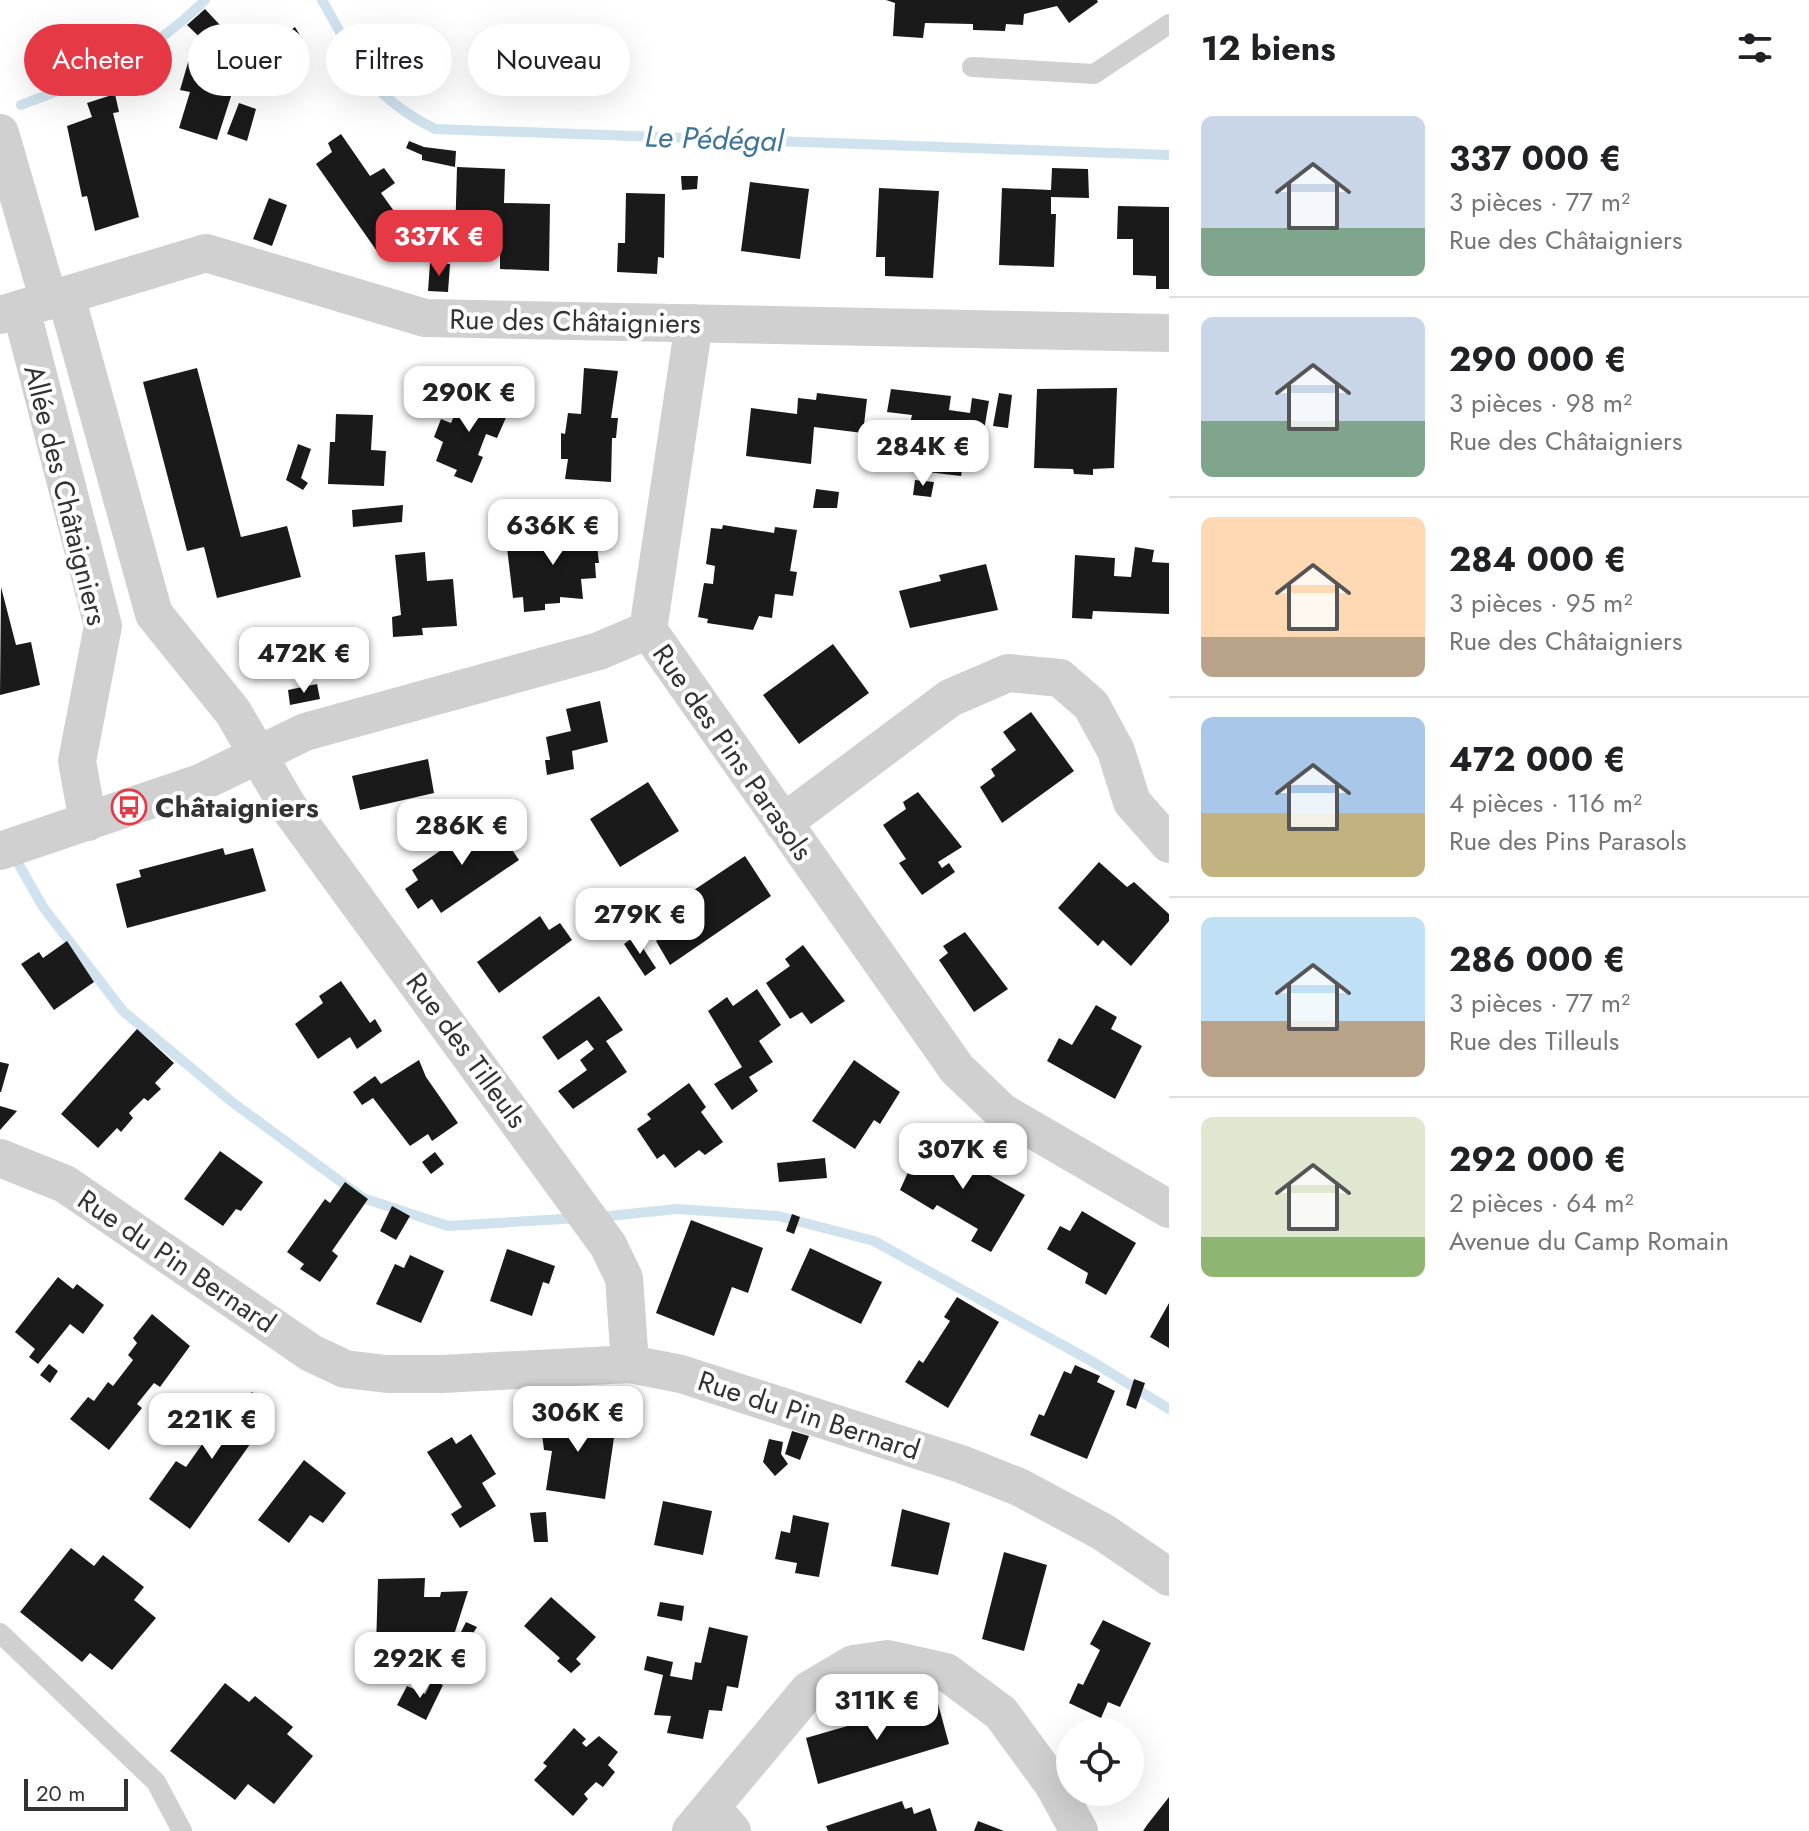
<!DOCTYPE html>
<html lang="fr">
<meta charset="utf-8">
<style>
body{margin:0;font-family:Jost,sans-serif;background:#f6f6f6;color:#202124;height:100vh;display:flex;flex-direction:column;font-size:30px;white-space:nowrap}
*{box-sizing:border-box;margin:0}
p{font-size:26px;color:#757577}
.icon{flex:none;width:44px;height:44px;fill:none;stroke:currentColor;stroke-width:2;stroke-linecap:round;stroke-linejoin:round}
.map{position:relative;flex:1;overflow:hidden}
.side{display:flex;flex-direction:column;background:#fff;width:640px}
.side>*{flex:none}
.guide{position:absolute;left:24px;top:24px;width:760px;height:72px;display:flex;gap:16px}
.buttons{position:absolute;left:1056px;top:1718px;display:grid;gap:16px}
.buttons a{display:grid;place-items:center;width:88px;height:88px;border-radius:50%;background:#fff;box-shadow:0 8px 32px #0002;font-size:40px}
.scale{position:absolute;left:24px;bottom:20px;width:104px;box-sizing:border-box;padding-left:8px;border:4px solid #333;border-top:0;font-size:22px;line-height:28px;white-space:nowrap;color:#333;-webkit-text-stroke:6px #fff;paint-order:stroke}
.price{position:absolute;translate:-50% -68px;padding:0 18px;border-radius:16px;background:#fff;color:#222;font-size:26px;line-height:52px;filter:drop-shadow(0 2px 4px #0008)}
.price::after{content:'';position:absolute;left:50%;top:48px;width:24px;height:18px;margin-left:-12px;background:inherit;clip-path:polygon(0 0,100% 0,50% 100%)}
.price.selected{background:#e63946;color:#fff}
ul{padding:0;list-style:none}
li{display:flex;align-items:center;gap:24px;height:200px;padding:0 32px}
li+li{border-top:2px solid #e0e0e0}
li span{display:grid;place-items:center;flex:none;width:224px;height:160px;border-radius:12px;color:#555}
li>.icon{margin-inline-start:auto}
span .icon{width:96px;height:96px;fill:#fffc;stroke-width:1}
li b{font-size:34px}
h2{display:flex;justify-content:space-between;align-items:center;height:96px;padding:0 32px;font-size:34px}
.tag{padding:0 28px;border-radius:36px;background:#fff;box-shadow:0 8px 32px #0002;font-size:28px;line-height:72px}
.tag.selected{background:#e63946;color:#fff}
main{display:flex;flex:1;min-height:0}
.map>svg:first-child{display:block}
</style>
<main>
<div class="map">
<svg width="1169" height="1831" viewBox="0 0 1169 1831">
<rect width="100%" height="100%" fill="#fff"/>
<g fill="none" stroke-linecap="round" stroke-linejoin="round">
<path stroke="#cfe2ee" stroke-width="10" d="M322 0C358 62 367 95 435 129L1169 155
M21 105C95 77 148 57 205 0
M14 856 43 907 123 1011 232 1102 363 1198 448 1226 579 1218
M599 1217 677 1209 778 1216 874 1241 1093 1362 1169 1409"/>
</g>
<path fill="#1a1a1a" d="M886 0H1097L1098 2 1069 23 1057 6 1024 14 1023 25 1006 24 1005 31 973 30V24L925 23 923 38 893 36 895 3Z
M205 9 233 39 216 53 187 25Z
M115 25 121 34 98 50 92 39Z
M295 27 301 37 291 44 285 34Z
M189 59 215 68 209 82 233 90 217 140 179 128 190 92 180 90Z
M115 94 119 112 113 113 139 217 95 231 87 196 82 197 67 126 92 117 87 103Z
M239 103 256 109 247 141 227 134Z
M341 134 370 176 384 168 395 183 381 193 409 232 395 241 397 245 381 257 316 164 332 152 328 143Z
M409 141 424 147 456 151 455 167 422 160V155L406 148Z
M457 167 505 169 504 203 550 204 549 271 500 269V241L455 239Z
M1052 168 1088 169 1089 198 1051 197V214H1056L1054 267 999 265 1002 188 1051 190Z
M681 176H698L697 189 682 190Z
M750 182 809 189 800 259 741 251Z
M879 188 939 191 933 278 885 276V257H876Z
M626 193 665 194 664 258 658 257 657 274 617 272 618 243H625Z
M269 198 287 205 272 246 253 239Z
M1118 206 1169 207V289H1156V276L1133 275V239H1117Z
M430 263 450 264 448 292 428 291Z
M197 368 241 537 287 526 301 577 217 598 204 547 187 551 143 382Z
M584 368 618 371 611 418H618L616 438H612L611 482 565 479 568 459H561V433L565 434 568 413 581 414Z
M1117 388 1114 468 1093 469V475L1074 474 1073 469 1034 468 1037 389Z
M465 389 498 402 496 408 508 413 497 438 486 434 478 455 483 457 472 483 454 476 457 470 436 461 443 442 434 437 441 419 451 423Z
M891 389 951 396 949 410 970 413 972 398 989 401 983 436 968 434 961 476 911 470 914 443 921 444 922 430 909 428 912 415 887 412Z
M817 393 867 399 863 433 814 427 811 464 746 456 751 408 797 414 798 398 816 400Z
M999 393 1012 395 1008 428 993 426Z
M336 414 373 415 371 450 386 451 384 486 328 484 330 442H335Z
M298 444 311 449 301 478 308 483 303 490 286 480Z
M915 480 934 482 931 497 913 495Z
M816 489 839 492 837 508H813Z
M403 505 402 522 353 527 352 510Z
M594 519 599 563H595L596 578 581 579 583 599 560 597V603L545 604V610L524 612 523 597 513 598 507 548 517 547V541L575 535 573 522Z
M723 525 774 533 775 527 797 530 790 571 797 572 793 596 775 594 772 618 759 616 753 630 707 623 708 619 698 617 704 583 713 584 715 566 706 564 711 528 722 529Z
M1135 547 1154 550 1152 562 1169 563V614L1093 611 1092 619 1072 618 1075 555 1115 558 1114 576 1131 577Z
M425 552 427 581 453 579 457 626 422 628 423 635 393 637 392 617 401 615 395 555Z
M986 564 998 610 910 628 899 591 941 581 939 575Z
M1 587 16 645 31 642 40 685 0 695Z
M833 644 869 693 799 744 763 695Z
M317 684 320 699 290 705 288 690Z
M600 701 608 742 572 751 574 769 547 775 545 760H550L546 737 571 731 566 709Z
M1031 712 1074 771 1002 823 980 787 995 776 991 769 1016 750 1003 732Z
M428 759 434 793 360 810 352 776Z
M648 782 679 831 620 867 590 819Z
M918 792 962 847 938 862 942 868 949 863 955 872 922 895 899 863 906 859 883 825 906 809 903 802Z
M490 817 519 860 441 913 432 899 418 909 405 889 418 880 412 870Z
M223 848 225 855 253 848 266 891 127 928 116 884 141 877 139 870Z
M745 856 771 896 670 965 656 941 694 911 685 896Z
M1099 862 1127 887 1134 882 1169 914V921L1131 966 1103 940 1098 946 1058 908Z
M540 916 549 930 560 923 572 940 499 993 477 962Z
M965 932 1008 989 974 1012 939 960 948 953 943 946Z
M635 936 656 968 645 976 624 944Z
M67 941 94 982 54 1010 21 964 39 952 43 958Z
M803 945 845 1001 811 1024 802 1012 790 1019 766 983 790 966 785 959Z
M341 981 370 1023 375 1019 382 1031 357 1049 350 1037 318 1059 295 1024 323 1003 319 996Z
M757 989 781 1025 759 1041 773 1062 749 1077 758 1091 732 1110 714 1084 742 1067 708 1011 727 997 733 1006Z
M599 996 623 1030 606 1041 627 1072 573 1109 558 1091 587 1070 580 1060 594 1049 587 1040 558 1060 542 1037Z
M1096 1005 1117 1017 1111 1029 1142 1046 1115 1099 1047 1061 1059 1038 1072 1045Z
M137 1029 174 1063 155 1083 161 1089 148 1101 144 1098 129 1113 133 1118 121 1132 117 1128 98 1148 61 1114Z
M419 1060 426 1077 458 1123 432 1141 428 1134 410 1146 373 1098 362 1105 353 1092 375 1076 381 1084Z
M854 1060 900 1092 880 1124 874 1120 855 1149 812 1121Z
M0 1062 9 1064 1 1092H0Z
M689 1083 706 1107 701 1112 723 1142 705 1155 699 1150 675 1168 664 1154 657 1159 637 1129 651 1119 647 1114Z
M0 1106 17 1111 0 1130Z
M937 1135 968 1151 963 1160 1025 1195 991 1252 971 1241 978 1229 937 1205 933 1210 900 1190 914 1159 921 1163Z
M220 1151 263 1182 241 1211 236 1209 223 1226 184 1199Z
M435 1152 444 1164 431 1174 422 1162Z
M825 1158 827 1178 779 1182 777 1163Z
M345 1182 368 1199 332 1251 338 1256 320 1282 300 1269 304 1264 287 1252 325 1199 330 1203Z
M392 1206 410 1216 396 1240 380 1231Z
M1082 1211 1136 1243 1106 1295 1085 1283 1088 1273 1047 1249 1060 1226 1070 1231Z
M792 1214 800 1217 794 1234 786 1231Z
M691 1220 763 1248 748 1293 732 1287 714 1336 656 1313Z
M810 1248 882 1282 861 1324 791 1290Z
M507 1249 555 1266 549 1284 543 1282 532 1316 490 1301Z
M410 1255 444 1271 421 1323 376 1304 395 1264 404 1268Z
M58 1277 73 1289 77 1284 104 1305 83 1334 70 1324 38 1364 29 1357 35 1349 15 1332Z
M957 1297 999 1322 948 1408 905 1382 919 1360 923 1363 950 1321 944 1317Z
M1169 1303V1348L1150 1337Z
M152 1314 190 1346 160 1387 154 1383 137 1404 142 1408 109 1450 70 1419 88 1397 94 1401 108 1382 113 1386 133 1360 128 1355 137 1343 133 1338Z
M49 1364 58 1371 50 1383 40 1375Z
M1075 1365 1100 1376 1097 1382 1115 1391 1087 1459 1030 1435 1039 1414 1044 1416 1064 1371 1071 1374Z
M1134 1379 1145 1383 1136 1409 1126 1405Z
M252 1392 275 1409 190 1529 149 1499 176 1461 186 1467 237 1395 246 1400Z
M539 1410 616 1424 605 1499 546 1490 552 1451 544 1450Z
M792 1431 809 1436 800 1460 785 1454Z
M471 1434 496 1474 482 1483 496 1506 460 1528 451 1514 462 1507 427 1452 452 1437 456 1444Z
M769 1439 783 1442 781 1454 788 1464 775 1476 763 1462Z
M304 1460 346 1493 323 1523 310 1515 289 1543 258 1520Z
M663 1501 712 1511 703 1555 654 1545Z
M902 1509 950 1523 938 1575 891 1566Z
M546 1512 548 1542H534L530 1513Z
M793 1515 829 1523 819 1577 795 1573 797 1563 775 1559 781 1531 790 1533Z
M71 1548 94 1566 103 1555 144 1587 134 1600 156 1618 112 1670 90 1653 82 1662 20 1612Z
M1004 1552 1047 1565 1024 1651 982 1639Z
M425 1578 424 1597H440L441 1592 468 1591 453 1638H448L447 1650H431L432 1638H416V1632H400L399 1646 376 1648 378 1579Z
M551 1597 596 1637 576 1659 581 1664 571 1673 557 1661 560 1658 524 1626Z
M660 1602 684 1606 682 1621 657 1616Z
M1103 1620 1151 1643 1120 1707 1108 1702 1101 1718 1069 1703 1078 1683 1083 1685 1100 1650 1090 1644Z
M466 1622 477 1627 467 1643 458 1638Z
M709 1627 748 1636 738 1688 727 1686 722 1711 709 1710 703 1739 667 1733 671 1716 654 1715 663 1675 644 1670 647 1656 673 1662 670 1676 692 1680 695 1662 701 1663Z
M432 1680 443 1685 426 1720 397 1705 407 1686 425 1694Z
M225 1683 249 1702 255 1696 293 1727 287 1734 313 1756 274 1804 248 1784 235 1800 170 1751Z
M937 1700 949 1744 818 1784 806 1738Z
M574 1728 586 1739 582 1743 586 1747 599 1736 618 1752 608 1765 615 1772 603 1787 596 1782 584 1794 588 1799 573 1816 534 1780 547 1766 543 1763Z
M1169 1797V1831H1143L1147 1825Z
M902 1801 905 1809 912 1807 914 1814 930 1808 937 1831H828L826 1826Z
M978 1821 1004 1831H974Z"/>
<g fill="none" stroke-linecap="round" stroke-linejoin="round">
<path stroke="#d0d0d0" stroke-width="20" d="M972 67 1094 74 1169 24
M0 1633 156 1782 182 1831"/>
<path stroke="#d0d0d0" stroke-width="38" d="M0 133 49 301
M66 296 154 614 233 712 287 805 608 1245 624 1278 630 1364
M21 309 103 626 77 761 88 822
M0 315 206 253 425 318 1169 333
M648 630 694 323
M783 823 950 698 1008 673 1060 678 1091 705 1116 751 1132 802 1169 844
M0 851 200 783 305 732 599 651 648 630 957 1069 1002 1112 1169 1209
M0 1158 65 1184 311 1353 345 1369 387 1374H442L630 1364 681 1374 961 1464 1019 1487 1103 1532 1169 1577
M711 1807 809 1690 853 1664 888 1659 946 1672 1001 1713 1053 1784 1079 1831
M691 1831 711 1807 732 1831"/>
</g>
<defs>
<g id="bus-ring" transform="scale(1.8)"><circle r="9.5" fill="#fff" stroke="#e63946" stroke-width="1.5"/><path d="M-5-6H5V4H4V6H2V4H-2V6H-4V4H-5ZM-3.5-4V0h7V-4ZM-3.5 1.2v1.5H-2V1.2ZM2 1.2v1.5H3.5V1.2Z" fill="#e63946"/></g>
</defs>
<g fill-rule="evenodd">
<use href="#bus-ring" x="129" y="807"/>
</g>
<g text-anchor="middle" stroke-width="8" stroke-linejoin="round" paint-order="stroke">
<g font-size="28" fill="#333" stroke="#fff">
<text transform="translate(575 321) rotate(1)" y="10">Rue des Châtaigniers</text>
<text transform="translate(66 495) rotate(76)" y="10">Allée des Châtaigniers</text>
<text transform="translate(733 752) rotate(55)" y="10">Rue des Pins Parasols</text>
<text transform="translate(467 1050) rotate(54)" y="10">Rue des Tilleuls</text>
<text transform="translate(177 1261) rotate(34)" y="10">Rue du Pin Bernard</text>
<text transform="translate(809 1415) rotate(18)" y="10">Rue du Pin Bernard</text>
</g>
<g font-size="28" font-weight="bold" fill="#333" stroke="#fff" text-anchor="start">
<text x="155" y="817">Châtaigniers</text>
</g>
<g font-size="30" font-style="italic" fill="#3f7597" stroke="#fff">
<text transform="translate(714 139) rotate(2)" y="10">Le Pédégal</text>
</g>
</g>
</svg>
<div class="buttons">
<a><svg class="icon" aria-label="locate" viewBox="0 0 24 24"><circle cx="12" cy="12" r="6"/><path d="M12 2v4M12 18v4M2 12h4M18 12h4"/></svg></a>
</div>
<div class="scale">20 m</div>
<b class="price selected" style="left:439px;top:278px">337K €</b>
<b class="price" style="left:469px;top:434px">290K €</b>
<b class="price" style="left:923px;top:488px">284K €</b>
<b class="price" style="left:553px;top:567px">636K €</b>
<b class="price" style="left:304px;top:695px">472K €</b>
<b class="price" style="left:462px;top:867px">286K €</b>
<b class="price" style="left:640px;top:956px">279K €</b>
<b class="price" style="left:963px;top:1191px">307K €</b>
<b class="price" style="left:578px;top:1454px">306K €</b>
<b class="price" style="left:212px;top:1461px">221K €</b>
<b class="price" style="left:420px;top:1700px">292K €</b>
<b class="price" style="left:877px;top:1742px">311K €</b>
<div class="guide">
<a class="tag selected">Acheter</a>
<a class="tag">Louer</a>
<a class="tag">Filtres</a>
<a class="tag">Nouveau</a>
</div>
</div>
<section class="side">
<h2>12 biens<svg class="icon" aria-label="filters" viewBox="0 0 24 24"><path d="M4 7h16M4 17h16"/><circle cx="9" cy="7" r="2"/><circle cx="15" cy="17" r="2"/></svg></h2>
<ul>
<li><span style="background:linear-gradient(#c9d6e8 70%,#7fa58c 0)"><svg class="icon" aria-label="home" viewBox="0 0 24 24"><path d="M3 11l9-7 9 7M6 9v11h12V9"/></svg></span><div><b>337 000 €</b><p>3 pièces · 77 m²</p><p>Rue des Châtaigniers</p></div></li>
<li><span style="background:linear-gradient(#c9d6e8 65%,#7fa58c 0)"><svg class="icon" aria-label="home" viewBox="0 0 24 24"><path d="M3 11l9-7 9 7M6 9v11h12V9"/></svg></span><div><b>290 000 €</b><p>3 pièces · 98 m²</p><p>Rue des Châtaigniers</p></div></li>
<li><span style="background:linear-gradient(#ffd9b3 75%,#b9a48a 0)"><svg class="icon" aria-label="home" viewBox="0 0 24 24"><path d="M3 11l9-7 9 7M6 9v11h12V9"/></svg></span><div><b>284 000 €</b><p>3 pièces · 95 m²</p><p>Rue des Châtaigniers</p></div></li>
<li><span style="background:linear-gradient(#a9c7e8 60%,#c2b280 0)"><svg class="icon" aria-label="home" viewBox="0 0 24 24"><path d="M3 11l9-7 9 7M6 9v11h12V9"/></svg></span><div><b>472 000 €</b><p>4 pièces · 116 m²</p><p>Rue des Pins Parasols</p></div></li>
<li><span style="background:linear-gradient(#bfe0f5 65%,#b9a48a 0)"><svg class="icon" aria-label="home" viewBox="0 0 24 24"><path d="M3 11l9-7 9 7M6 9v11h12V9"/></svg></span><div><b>286 000 €</b><p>3 pièces · 77 m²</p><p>Rue des Tilleuls</p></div></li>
<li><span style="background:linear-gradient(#dfe7d0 75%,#8fb573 0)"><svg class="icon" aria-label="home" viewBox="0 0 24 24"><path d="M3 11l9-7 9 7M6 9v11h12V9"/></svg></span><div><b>292 000 €</b><p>2 pièces · 64 m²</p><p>Avenue du Camp Romain</p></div></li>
</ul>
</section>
</main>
